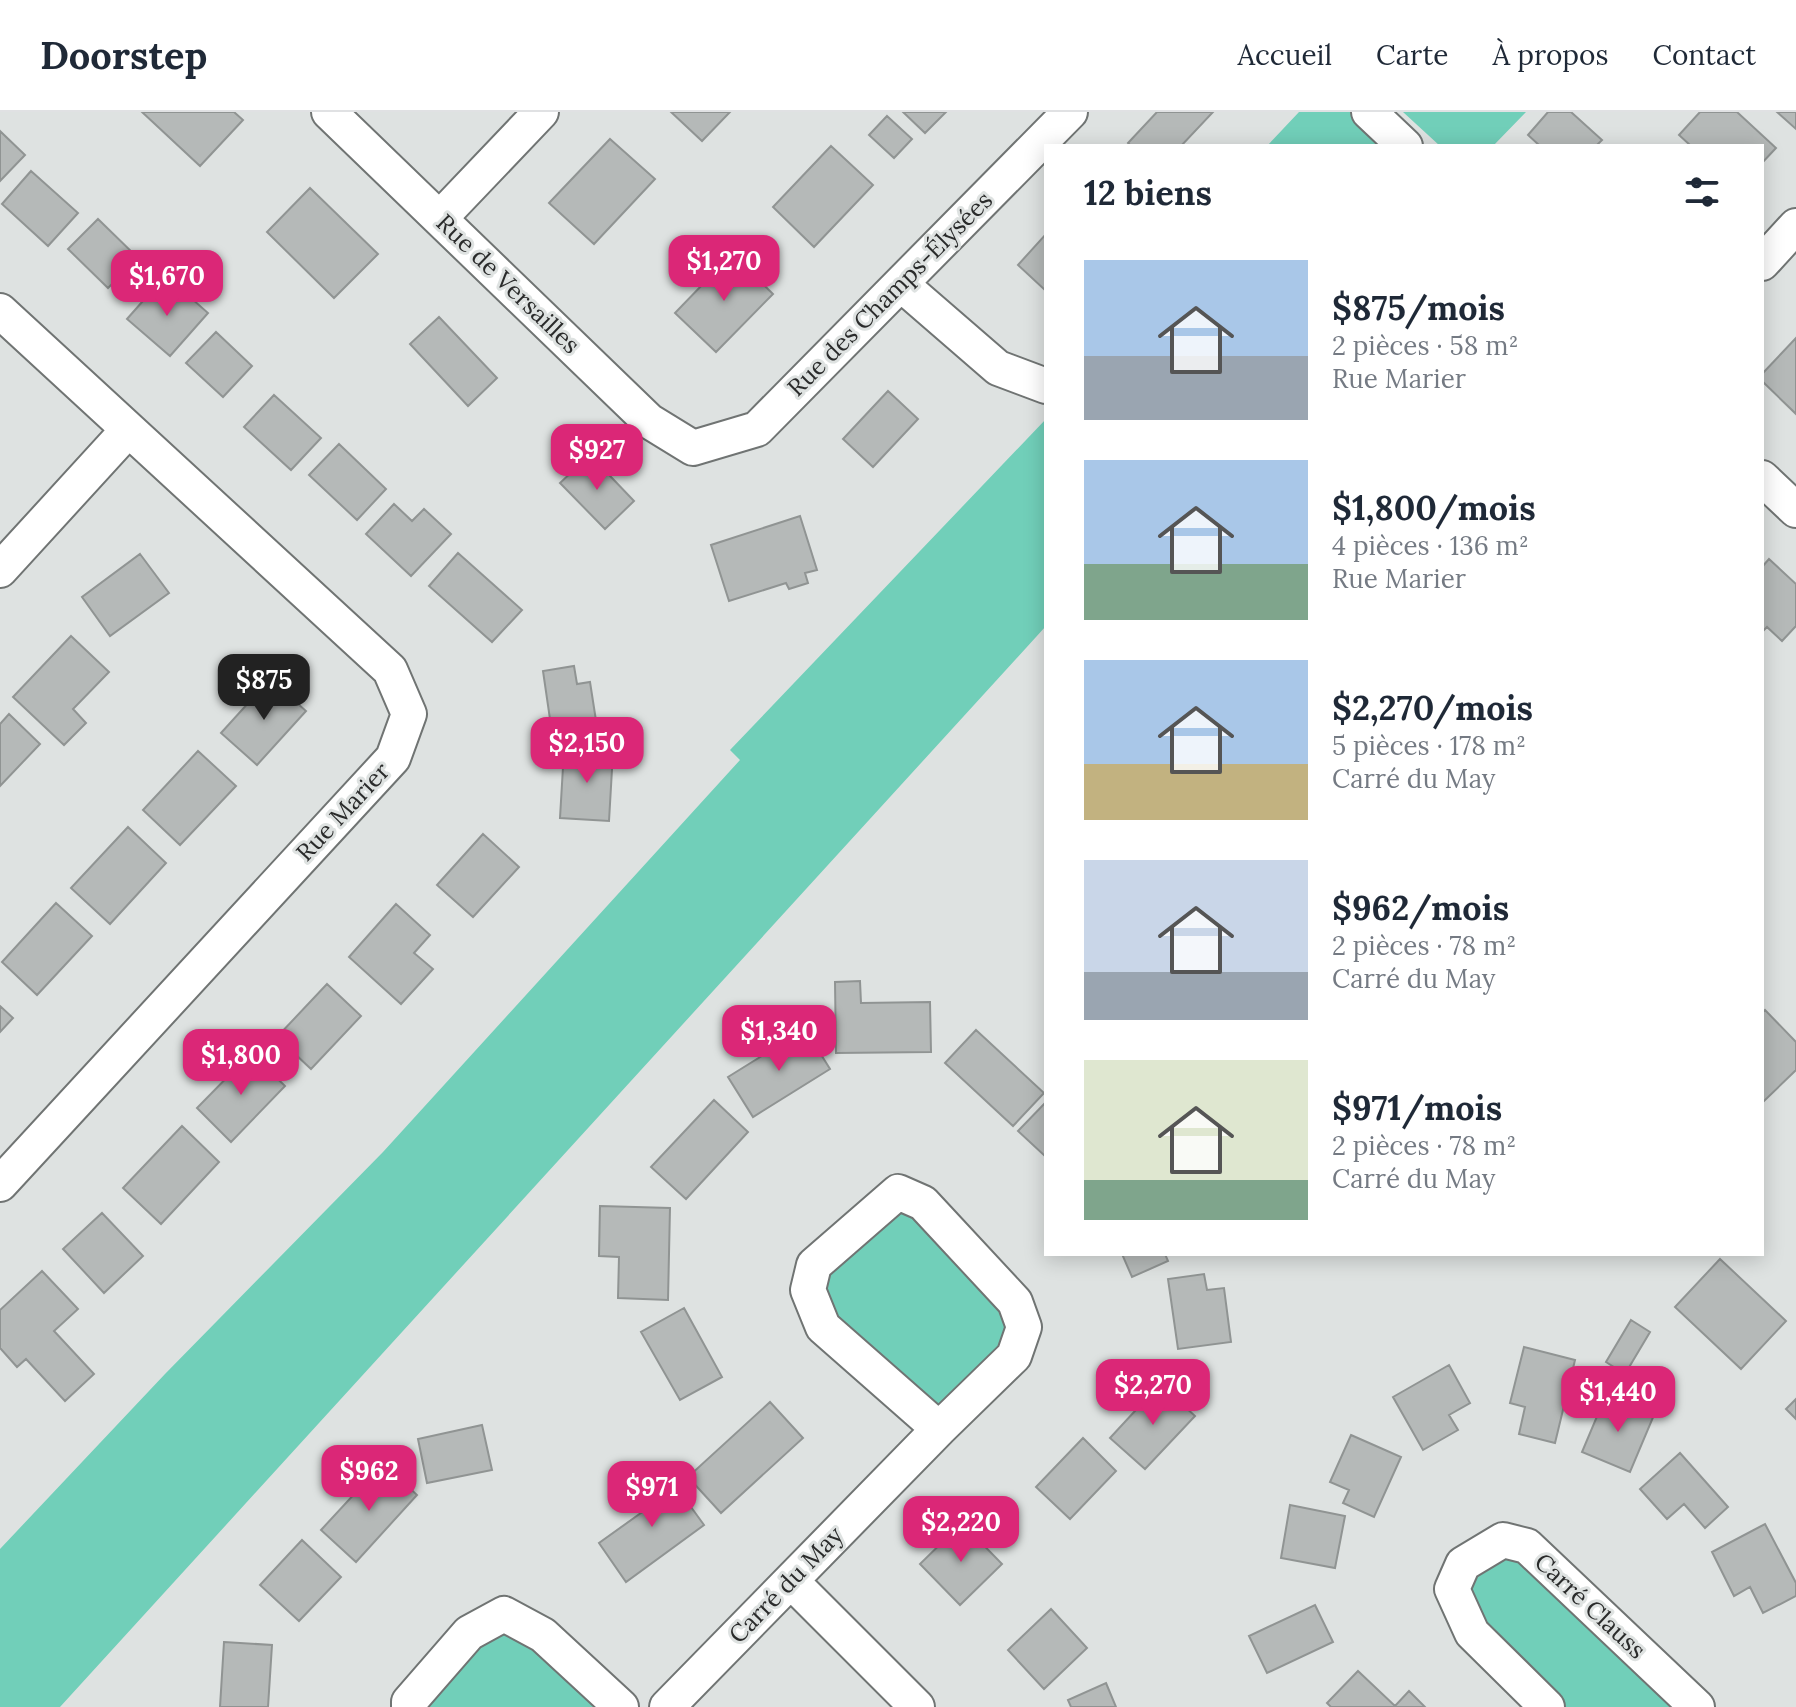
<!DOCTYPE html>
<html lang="fr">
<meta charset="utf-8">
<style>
body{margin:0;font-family:Lora,serif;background:#f2f2f3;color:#1f2937;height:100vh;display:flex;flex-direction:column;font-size:30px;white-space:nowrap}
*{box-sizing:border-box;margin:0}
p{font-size:26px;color:#747a83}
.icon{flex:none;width:44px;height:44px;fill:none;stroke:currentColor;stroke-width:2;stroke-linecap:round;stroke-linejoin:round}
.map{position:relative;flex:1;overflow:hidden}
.panel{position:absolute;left:1044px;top:32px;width:720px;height:1112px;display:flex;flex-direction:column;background:#fff;border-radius:0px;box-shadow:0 4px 20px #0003}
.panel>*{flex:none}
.price{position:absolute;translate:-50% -68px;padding:0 18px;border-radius:16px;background:#db2777;color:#fff;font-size:26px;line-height:52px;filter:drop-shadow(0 2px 4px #0008)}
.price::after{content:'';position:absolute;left:50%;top:48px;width:24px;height:18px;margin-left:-12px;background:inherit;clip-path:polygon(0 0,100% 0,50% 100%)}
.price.on{background:#222;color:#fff}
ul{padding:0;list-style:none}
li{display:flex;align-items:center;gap:24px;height:200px;padding:0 40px}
li span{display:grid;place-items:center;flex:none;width:224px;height:160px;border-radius:0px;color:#555}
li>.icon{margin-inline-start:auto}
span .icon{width:96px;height:96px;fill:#fffc;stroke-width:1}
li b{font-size:34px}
h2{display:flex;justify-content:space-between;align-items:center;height:96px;padding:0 40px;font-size:34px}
header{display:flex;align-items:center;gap:48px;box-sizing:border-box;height:112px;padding:0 40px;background:#fff;border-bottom:2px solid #e0e1e3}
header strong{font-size:38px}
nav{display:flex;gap:44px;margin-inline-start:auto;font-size:28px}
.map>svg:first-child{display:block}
</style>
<header>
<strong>Doorstep</strong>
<nav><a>Accueil</a><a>Carte</a><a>À propos</a><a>Contact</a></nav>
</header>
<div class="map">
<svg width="1796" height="1595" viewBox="0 0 1796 1595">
<rect width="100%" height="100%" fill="#dee2e1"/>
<path fill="#71cfb9" d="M1299 0H1350L1386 34H1267Z
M1403 0H1526L1493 34H1440Z
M1046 307V514L60 1595H0V1437L165 1262 383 1040 740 648 730 638Z
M898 1080 1024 1215 939 1317 823 1215 814 1153Z
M1503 1428 1697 1595H1547L1472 1521 1463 1452Z
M504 1502 621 1595H409Z"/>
<path fill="#b5b9b8" stroke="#909493" stroke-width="2" d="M142 0H234L243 8 200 54Z
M671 0H730L702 29Z
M903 0H946L925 21Z
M1157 0H1213L1181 34H1131L1128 31Z
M1548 0H1571L1602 28 1596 34H1540L1528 23Z
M1700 0H1737L1776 36 1762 51V34H1691L1679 23Z
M1777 0H1796V17Z
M887 4 912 27 894 46 869 23Z
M0 19 25 43 0 69Z
M610 27 655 67 594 132 549 91Z
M831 34 873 73 814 135 773 95Z
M31 59 78 101 48 134 2 92Z
M310 76 378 142 334 186 267 120Z
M98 107 138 146 108 176 68 137Z
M1046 122V179L1018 153Z
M732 142 773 182 716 240 675 201Z
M158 172 174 186 182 178 208 201 170 244 127 207Z
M439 205 497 266 468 294 410 232Z
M216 220 252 254 223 285 186 251Z
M1796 226V302L1762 269V262Z
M888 279 918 307 873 355 843 327Z
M274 283 321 326 291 358 244 315Z
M339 332 386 377 357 408 309 363Z
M590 343 634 389 605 417 560 371Z
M394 392 412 409 424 397 451 422 411 464 366 422Z
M800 404 817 458 805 461 808 471 789 477 786 471 729 489 711 433Z
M458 441 522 498 492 530 429 474Z
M140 442 169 481 110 524 82 485Z
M1769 447 1796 472V514L1782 529 1767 515 1762 520V455Z
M71 524 109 560 73 597 86 611 64 633 13 585Z
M574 554 577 572 590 570 597 615 552 621 543 559Z
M270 567 306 599 257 653 221 621Z
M9 602 40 632 0 674V612Z
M564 638 613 640 609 709 560 706Z
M198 639 236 674 180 733 143 698Z
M128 715 166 751 110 812 71 776Z
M483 722 519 755 473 805 437 773Z
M56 791 92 824 37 883 2 850Z
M396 792 430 823 414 841 433 857 401 892 349 845Z
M860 869 861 891 930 890 931 940 836 941 835 870Z
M327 872 361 904 311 957 277 925Z
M0 894 13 906 0 920Z
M1765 898 1796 930V958L1762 991V901Z
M805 917 830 957 753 1005 728 965Z
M976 918 1044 981 1013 1014 945 951Z
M251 941 285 974 231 1030 197 996Z
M714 988 748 1020 686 1087 651 1055Z
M1046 990V1045L1018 1019Z
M182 1014 219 1050 161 1112 123 1076Z
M600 1094 670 1096 668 1188 618 1186 619 1145 599 1144Z
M102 1101 143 1144 104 1181 63 1137Z
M1122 1142H1165L1168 1149 1132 1165Z
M1720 1147 1786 1209 1741 1257 1675 1195Z
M42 1159 78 1197 54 1219 94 1262 65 1289 26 1247 17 1255 0 1236V1198Z
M1204 1162 1207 1178 1224 1176 1231 1230 1178 1237 1168 1167Z
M684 1196 722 1265 680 1288 641 1220Z
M1631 1208 1650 1220 1625 1262 1606 1250Z
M1524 1235 1575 1248 1555 1331 1519 1322 1525 1295 1510 1291Z
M1449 1253 1470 1291 1449 1303 1458 1318 1423 1338 1393 1285Z
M1160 1272 1195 1304 1145 1357 1110 1326Z
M1606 1283 1654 1303 1630 1360 1582 1340Z
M1796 1287V1307L1786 1297Z
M770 1290 803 1326 721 1401 688 1365Z
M482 1313 492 1358 427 1371 418 1327Z
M1351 1323 1401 1345 1374 1405 1343 1391 1349 1378 1330 1370Z
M1083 1326 1116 1359 1070 1407 1036 1375Z
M1680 1341 1728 1395 1705 1416 1684 1392 1667 1407 1640 1377Z
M383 1351 417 1383 356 1450 321 1418Z
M662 1355 704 1413 626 1470 599 1431 659 1388 645 1368Z
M1290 1393 1345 1404 1335 1456 1281 1446Z
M962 1411 1002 1452 960 1493 920 1452Z
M1765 1412 1796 1471V1484L1763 1501 1750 1475 1734 1484 1712 1440Z
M302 1428 341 1465 299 1509 260 1473Z
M1315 1493 1333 1530 1267 1561 1249 1524Z
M1051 1497 1087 1536 1044 1577 1008 1538Z
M224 1530 272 1533 268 1595H220Z
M1358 1559 1395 1594 1409 1579 1425 1595H1331L1327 1591Z
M1106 1571 1116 1595H1071L1068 1588Z"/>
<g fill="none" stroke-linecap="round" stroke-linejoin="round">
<g stroke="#707473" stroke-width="38">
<path id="street" d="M329 0 649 309 693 336 757 317 1070 0
M1369 0 1405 34
M440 106 541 0
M1762 151 1796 114
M901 172 998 256 1046 274
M0 199 390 558 409 602 393 646 0 1072
M1762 366 1796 398
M0 458 128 318
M791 1469 917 1595
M409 1595V1590L469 1521 504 1502 543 1523 621 1595
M667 1595 939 1317 1014 1244 1024 1215 1015 1190 923 1091 898 1080 814 1153 808 1178 823 1215 939 1317
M1547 1595 1472 1521 1452 1477 1463 1452 1503 1428 1527 1434 1697 1595"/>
</g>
<use href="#street" stroke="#fff" stroke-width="34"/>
</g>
<g text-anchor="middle" stroke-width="6" stroke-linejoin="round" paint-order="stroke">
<g font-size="24" fill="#2a2b2b" stroke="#dee2e1">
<text transform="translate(508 172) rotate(44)" y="8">Rue de Versailles</text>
<text transform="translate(890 182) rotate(-45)" y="8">Rue des Champs-Élysées</text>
<text transform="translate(343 700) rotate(-47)" y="8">Rue Marier</text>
<text transform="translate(786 1473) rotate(-46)" y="8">Carré du May</text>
<text transform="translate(1590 1494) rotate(43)" y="8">Carré Clauss</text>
</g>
</g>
</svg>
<b class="price" style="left:724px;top:191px">$1,270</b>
<b class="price" style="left:167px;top:206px">$1,670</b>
<b class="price" style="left:597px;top:380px">$927</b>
<b class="price on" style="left:264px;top:610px">$875</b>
<b class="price" style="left:587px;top:673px">$2,150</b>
<b class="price" style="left:779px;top:961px">$1,340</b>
<b class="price" style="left:241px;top:985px">$1,800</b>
<b class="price" style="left:1153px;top:1315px">$2,270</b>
<b class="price" style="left:1618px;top:1322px">$1,440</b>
<b class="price" style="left:369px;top:1401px">$962</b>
<b class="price" style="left:652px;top:1417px">$971</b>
<b class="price" style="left:961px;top:1452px">$2,220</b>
<section class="panel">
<h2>12 biens<svg class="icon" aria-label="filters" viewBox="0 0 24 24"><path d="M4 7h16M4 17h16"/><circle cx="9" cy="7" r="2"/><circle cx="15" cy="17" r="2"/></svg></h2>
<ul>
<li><span style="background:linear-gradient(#a9c7e8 60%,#9aa5b1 0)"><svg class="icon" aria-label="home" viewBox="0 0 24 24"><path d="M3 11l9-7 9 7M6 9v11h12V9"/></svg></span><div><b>$875/mois</b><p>2 pièces · 58 m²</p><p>Rue Marier</p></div></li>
<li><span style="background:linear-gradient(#a9c7e8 65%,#7fa58c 0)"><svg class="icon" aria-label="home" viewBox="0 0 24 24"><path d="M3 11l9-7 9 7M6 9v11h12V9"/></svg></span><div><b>$1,800/mois</b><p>4 pièces · 136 m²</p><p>Rue Marier</p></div></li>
<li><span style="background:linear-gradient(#a9c7e8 65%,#c2b280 0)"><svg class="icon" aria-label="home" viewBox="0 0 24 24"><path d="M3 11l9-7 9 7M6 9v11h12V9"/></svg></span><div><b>$2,270/mois</b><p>5 pièces · 178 m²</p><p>Carré du May</p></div></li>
<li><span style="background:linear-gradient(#c9d6e8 70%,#9aa5b1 0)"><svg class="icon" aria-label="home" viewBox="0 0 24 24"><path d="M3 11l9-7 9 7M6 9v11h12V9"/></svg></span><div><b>$962/mois</b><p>2 pièces · 78 m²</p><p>Carré du May</p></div></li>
<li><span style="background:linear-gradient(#dfe7d0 75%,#7fa58c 0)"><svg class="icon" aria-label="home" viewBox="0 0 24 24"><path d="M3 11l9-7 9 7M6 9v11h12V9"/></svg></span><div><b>$971/mois</b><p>2 pièces · 78 m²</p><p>Carré du May</p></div></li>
</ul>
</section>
</div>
